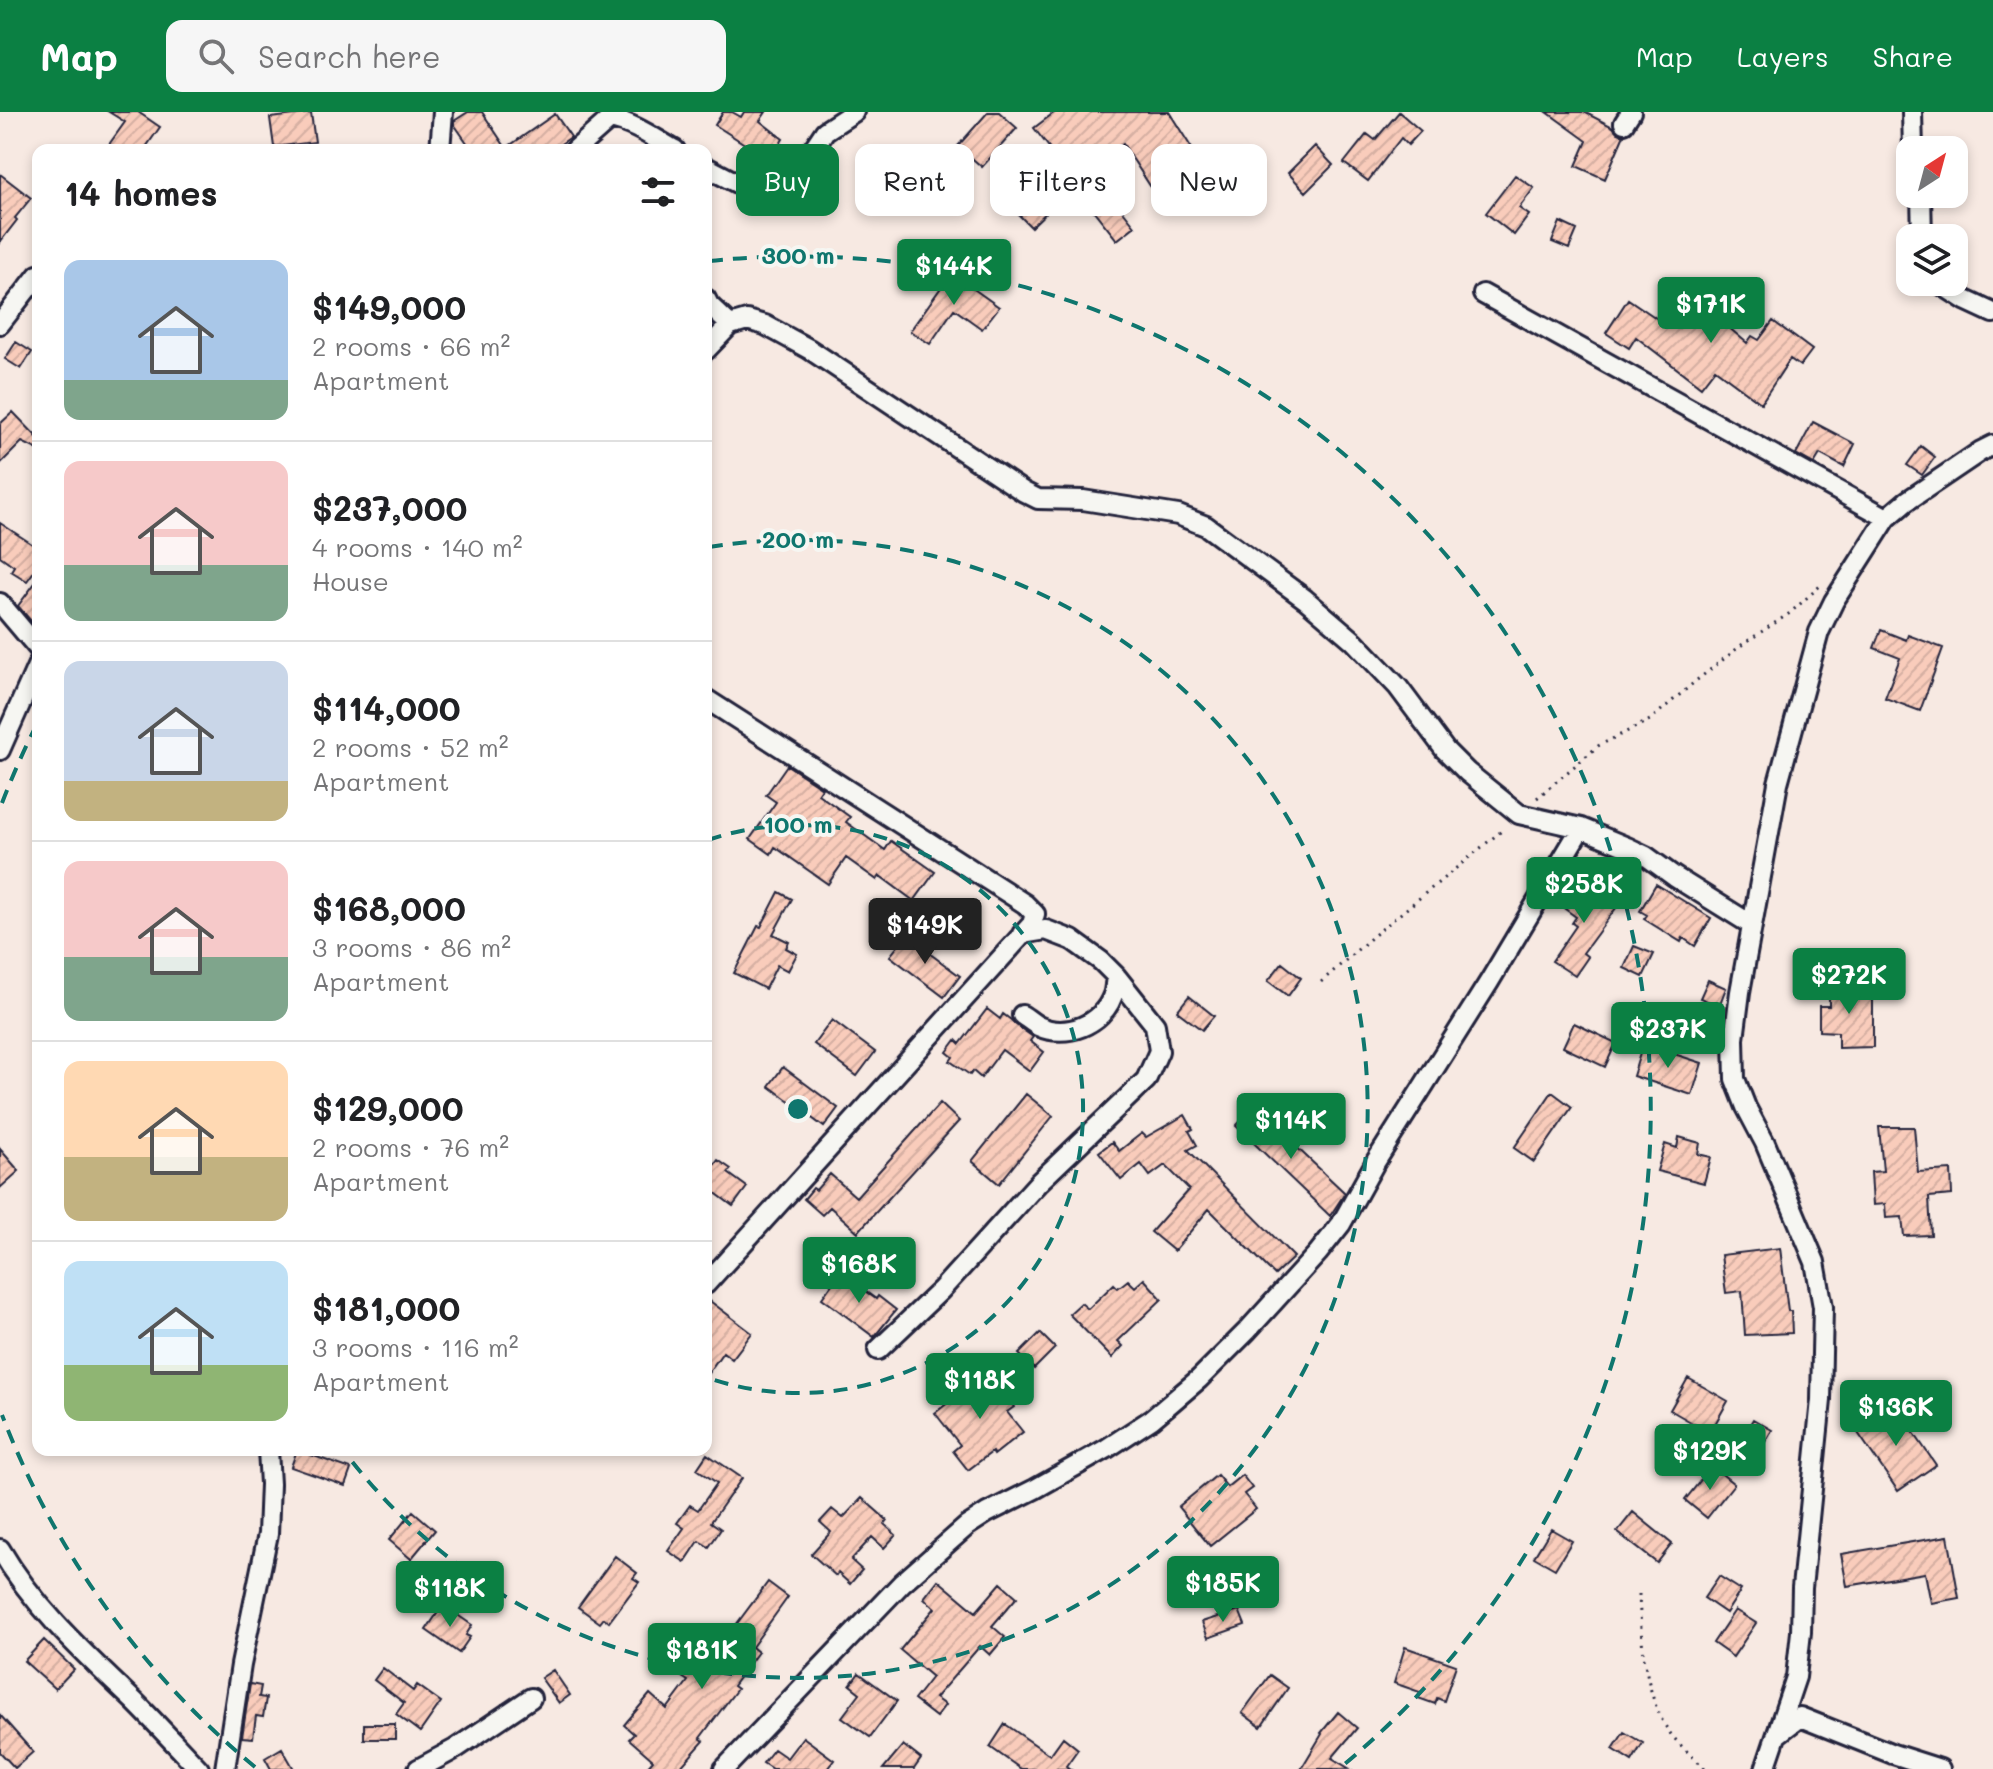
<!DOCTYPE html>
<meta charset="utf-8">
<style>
body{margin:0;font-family:Mali,sans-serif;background:#f6f6f6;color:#202124;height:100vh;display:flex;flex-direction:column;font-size:30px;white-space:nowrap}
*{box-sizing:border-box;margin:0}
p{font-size:26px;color:#757577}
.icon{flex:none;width:44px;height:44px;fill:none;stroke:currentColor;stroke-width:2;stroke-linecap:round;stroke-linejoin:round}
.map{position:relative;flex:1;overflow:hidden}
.sheet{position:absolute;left:32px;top:32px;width:680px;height:1312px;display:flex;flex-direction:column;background:#fff;border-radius:16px;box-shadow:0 4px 12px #0003}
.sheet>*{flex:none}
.hud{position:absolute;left:736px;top:32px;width:760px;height:72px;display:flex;gap:16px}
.needle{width:52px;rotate:36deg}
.fabs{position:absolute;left:1896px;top:24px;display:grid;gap:16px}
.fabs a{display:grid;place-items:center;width:72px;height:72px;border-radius:16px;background:#fff;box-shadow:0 4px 12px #0003;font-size:40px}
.price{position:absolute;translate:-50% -68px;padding:0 18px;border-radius:8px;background:#0b8043;color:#fff;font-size:26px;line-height:52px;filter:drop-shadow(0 2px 4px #0008)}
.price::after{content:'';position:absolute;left:50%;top:48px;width:24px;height:18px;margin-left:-12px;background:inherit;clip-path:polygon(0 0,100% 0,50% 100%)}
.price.active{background:#222;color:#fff}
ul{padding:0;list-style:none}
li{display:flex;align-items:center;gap:24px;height:200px;padding:0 32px}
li+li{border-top:2px solid #e0e0e0}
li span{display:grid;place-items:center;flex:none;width:224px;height:160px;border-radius:16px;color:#555}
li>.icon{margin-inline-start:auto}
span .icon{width:96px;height:96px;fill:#fffc;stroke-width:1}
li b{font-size:34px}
h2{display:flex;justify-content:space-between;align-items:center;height:96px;padding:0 32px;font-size:34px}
.chip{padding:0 28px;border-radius:16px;background:#fff;box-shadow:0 4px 12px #0003;font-size:28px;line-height:72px}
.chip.active{background:#0b8043;color:#fff}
header{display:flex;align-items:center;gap:48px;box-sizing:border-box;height:112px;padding:0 40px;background:#0b8043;color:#fff}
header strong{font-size:38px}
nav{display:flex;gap:44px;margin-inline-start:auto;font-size:28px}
.search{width:560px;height:72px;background:#f6f6f6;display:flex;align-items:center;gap:20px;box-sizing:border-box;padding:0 28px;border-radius:16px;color:#757577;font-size:30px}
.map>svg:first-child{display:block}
</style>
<header>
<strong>Map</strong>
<div class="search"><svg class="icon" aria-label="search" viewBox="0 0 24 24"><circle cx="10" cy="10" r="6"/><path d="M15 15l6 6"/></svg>Search here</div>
<nav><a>Map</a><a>Layers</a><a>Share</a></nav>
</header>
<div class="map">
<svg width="1993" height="1657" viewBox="0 0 1993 1657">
<defs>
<pattern id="building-hatch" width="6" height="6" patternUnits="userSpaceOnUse" patternTransform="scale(2)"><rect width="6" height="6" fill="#f9ccbb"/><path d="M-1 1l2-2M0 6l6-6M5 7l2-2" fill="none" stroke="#d5afa2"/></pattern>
</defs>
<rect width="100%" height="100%" fill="#f7e9e2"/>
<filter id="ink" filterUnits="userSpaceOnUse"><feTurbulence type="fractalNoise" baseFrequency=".0125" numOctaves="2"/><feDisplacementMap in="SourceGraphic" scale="16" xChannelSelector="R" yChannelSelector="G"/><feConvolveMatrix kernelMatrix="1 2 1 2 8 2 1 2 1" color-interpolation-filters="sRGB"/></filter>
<g filter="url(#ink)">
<path fill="url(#building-hatch)" stroke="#22223b" stroke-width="2" d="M109 0H138L160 15 144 38H105L125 10Z
M468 0H482L506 36 555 2 571 25 552 38H472L454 12V9Z
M723 0H732L741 5 744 0H766L760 9 783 27 770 48 715 13Z
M988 0H999L1017 16 982 55 958 34Z
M1055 0H1169L1213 70 1167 100 1123 32 1090 57 1135 114 1117 128 1074 74 1031 115 1013 97 1059 54 1055 49 1058 47 1034 16Z
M1399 0 1421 19 1408 33 1401 26 1368 69 1344 51 1367 22 1375 28Z
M1547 0H1584L1613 15 1618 21 1624 23 1605 67 1576 54 1587 29Z
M311 1 315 30 274 35 270 6Z
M1315 34 1333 53 1306 80 1288 61Z
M0 62 31 86 15 106 17 108 0 130Z
M1515 63 1534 76 1519 96 1529 103 1514 123 1486 101Z
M1560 110 1577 118 1569 137 1552 130Z
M955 156 974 170 971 175 999 195 982 217 954 197 930 232 910 219Z
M1687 180 1747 231 1752 224 1759 228 1773 209 1812 238 1800 254 1790 247 1761 291 1715 257 1701 275 1636 225 1629 236 1606 221 1628 187 1662 210Z
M16 230 32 240 21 257 5 247Z
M13 300 38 326V338L22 330 0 352V312Z
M1813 310 1855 332 1844 355 1820 342 1814 352 1796 342Z
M1921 334 1935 345 1922 363 1907 353Z
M0 411 38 436V454L27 469 11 459 14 454 0 444Z
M38 467V517L18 494Z
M1881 518 1906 528 1908 523 1943 536 1920 599 1885 586 1900 546 1874 536Z
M787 653 822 676 818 682 850 705 846 710 885 738 891 729 935 760 914 789 880 764 877 768 846 746 828 772 775 735 771 742 750 727 776 690 766 683Z
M1586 768 1619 792 1583 841 1588 845 1575 864 1552 849 1576 814 1572 811 1576 805 1565 797Z
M1656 772 1711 806 1695 834 1683 826 1681 830 1644 807 1647 803 1640 799Z
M779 780 792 787 773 822 789 830 786 836 797 842 788 859 777 853 765 877 734 861 758 814 761 815Z
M906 824 960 864 944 885 890 844Z
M1634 834 1654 842 1643 865 1624 856Z
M1282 851 1301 866 1288 884 1268 869Z
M1708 868 1726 876 1719 894 1700 886Z
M1829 874H1873V935L1838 936V920L1819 919V894H1829Z
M1189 884 1214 904 1202 918 1177 899Z
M987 897 1000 907 1003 902 1011 908 1016 913 1033 925 1030 929 1044 940 1030 959 1002 938 981 966 973 959 970 963 950 949 953 945 947 940 956 928 960 932Z
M832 908 875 940 857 964 814 932Z
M1574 911 1616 931 1605 955 1563 935Z
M1643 932 1702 951 1692 983 1633 964Z
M783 955 838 996 824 1015 769 974Z
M1552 980 1572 995 1534 1050 1514 1036Z
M1026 982 1053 1004 999 1072 972 1049Z
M940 991 959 1009 858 1120 830 1095 822 1103 804 1087 813 1076 816 1078 830 1062 856 1085Z
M1254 995 1345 1081 1330 1104 1236 1014Z
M1185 1003 1193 1017 1189 1019 1197 1033 1188 1038 1294 1145 1275 1163 1209 1097 1174 1139 1151 1120 1189 1077 1165 1053 1150 1064 1141 1052 1121 1068 1099 1040 1112 1030 1119 1039 1142 1021 1146 1025Z
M1879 1015H1914L1918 1060 1951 1058 1952 1083 1929 1085 1931 1123 1904 1124 1902 1105 1886 1106 1885 1092 1873 1093 1871 1060 1883 1059Z
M1679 1025 1700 1031 1698 1042 1711 1045 1704 1071 1657 1059 1665 1032 1677 1036Z
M0 1037 19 1059 0 1076Z
M706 1045 715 1052 718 1048 731 1057 728 1061 747 1075 733 1094 706 1074Z
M1780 1136 1788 1199H1791L1792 1221 1745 1223 1742 1179 1726 1181 1721 1143Z
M840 1161 876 1187 878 1184 896 1198 874 1225 822 1186Z
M1144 1167 1162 1187 1118 1229 1123 1234 1112 1246 1069 1202 1081 1191 1088 1197 1114 1172 1118 1176 1128 1168 1135 1175Z
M706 1186 752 1221 732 1247 723 1240 706 1264Z
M1040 1221 1055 1236 1034 1257 1019 1242Z
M987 1260 1014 1295 1007 1300 1023 1320 994 1343 992 1340 968 1358 953 1339 960 1333 935 1301Z
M1688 1266 1728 1289 1710 1321 1670 1298Z
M1894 1292 1936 1353 1898 1379 1856 1318Z
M1753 1307 1772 1318 1765 1330 1746 1319Z
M297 1338 351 1357 345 1374 291 1355Z
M707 1342 742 1366 711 1410 721 1417 709 1435 699 1429 685 1450 668 1439 684 1416 677 1411 690 1393 698 1398 717 1371 697 1357Z
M1712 1354 1734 1372 1707 1406 1685 1388Z
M1217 1363 1227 1375 1242 1363 1252 1376 1244 1382 1256 1397 1210 1434 1178 1395Z
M862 1386 887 1408 884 1412 896 1423 884 1436 872 1425 851 1448 862 1458 850 1472 838 1461 836 1464 811 1442 831 1420 820 1410 832 1397 843 1406Z
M413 1399 435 1418 411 1447 389 1428Z
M1633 1400 1672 1432 1657 1451 1617 1420Z
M1551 1417 1572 1429 1555 1457 1534 1445Z
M1948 1424 1959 1486 1931 1491 1925 1461 1847 1474 1841 1442Z
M615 1444 637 1461 633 1466 639 1470 609 1510 604 1506 600 1511 578 1495Z
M1719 1464 1741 1478 1726 1501 1704 1486Z
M938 1468 976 1500 1001 1471 1017 1485 992 1514 1005 1525 990 1543 980 1534 935 1586 945 1593 936 1605 914 1588 932 1565 900 1538 935 1496 924 1486Z
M768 1470 788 1485 752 1535 758 1540 733 1574 737 1577 700 1626 704 1629 679 1657H645L653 1648 629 1627 634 1622 624 1613 650 1582 667 1597 688 1569 682 1565 691 1553 698 1559 719 1531 721 1533Z
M443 1493 472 1513 466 1523 470 1525 459 1541 426 1518Z
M1239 1498 1245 1513 1208 1526 1202 1510Z
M1735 1498 1756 1511 1733 1545 1713 1531Z
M44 1528 74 1557 55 1577 24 1549Z
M1405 1535 1456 1553 1444 1589 1437 1586 1435 1592 1418 1586 1420 1580 1394 1571Z
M383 1556 413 1579 417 1573 441 1590 420 1620 396 1602 404 1591 374 1568Z
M553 1558 570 1583 559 1591 541 1566Z
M859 1561 897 1589 870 1625 842 1605 860 1581 850 1573Z
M1270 1563 1288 1576 1261 1615 1242 1601Z
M250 1572 261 1574 259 1585 266 1586 263 1605 256 1604 253 1626 242 1625Z
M1338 1600 1357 1616 1332 1646 1350 1657H1301L1322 1622 1321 1621Z
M0 1603 33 1640 15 1656 0 1640Z
M364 1612H395V1627H364Z
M1005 1612 1050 1643 1063 1625 1078 1637 1066 1654 1070 1657H1021L990 1635Z
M1624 1620 1643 1631 1632 1649 1613 1637Z
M803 1625 834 1648 827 1657H772L763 1651 774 1637 787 1646Z
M903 1633 921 1647 914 1657H883Z
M282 1636 294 1657H271L265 1646Z"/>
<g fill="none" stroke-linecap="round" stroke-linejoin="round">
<g stroke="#22223b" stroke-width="24">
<path id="minor" d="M1912 0 1913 38
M1624 11 1631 0
M440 38 443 0
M575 38 610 7C634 11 655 27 675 38
M706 55 758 82 775 84 787 76 825 19 854 0
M1921 82 1922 126
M1937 170 1965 188 1993 201
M1483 182 1887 406
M706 187 709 193 730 213
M0 212 38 163
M706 238 730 213 747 208 765 213 809 237 1024 380 1038 387 1083 388 1178 403 1206 414 1305 487 1354 529 1398 575 1445 638 1467 660 1519 702 1581 716 1627 735 1646 744 1675 765 1752 813
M0 491 38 536
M706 587 1025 792 1035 802 1032 812 706 1172
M0 638 38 552
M1022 903C1027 906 1033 911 1038 914 1066 927 1102 913 1113 883 1115 878 1115 870 1116 864
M878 1238 941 1178 1039 1070 1146 968 1159 939 1155 913 1116 864 1101 849 1072 828 1046 818 1022 822
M0 1437C35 1497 86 1543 135 1590 157 1612 178 1635 199 1657
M1779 1621 1800 1605 1893 1642 1940 1657
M225 1657 241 1553 268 1422 270 1372 268 1338
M418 1657 455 1637 531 1586
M724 1657 902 1471 967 1414 987 1401 1035 1377 1106 1337 1152 1307 1199 1267 1247 1219 1318 1141 1341 1112 1376 1049 1489 870 1581 716
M1765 1657 1796 1565 1801 1520 1802 1476 1821 1288 1823 1195 1815 1150 1765 1031 1746 995 1735 967 1734 927 1740 880 1778 671 1819 520 1834 489 1887 406 1907 389 1981 339 1993 333"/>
</g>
<path stroke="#22223b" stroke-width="3" stroke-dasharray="2 6" stroke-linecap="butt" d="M1537 686 1598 634 1650 608 1697 568 1743 532 1790 501 1821 473
M1321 870 1372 825 1505 716
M1639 1482C1641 1524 1644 1585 1670 1621 1680 1634 1694 1645 1705 1657"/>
<use href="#minor" stroke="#f6f6f2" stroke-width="18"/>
</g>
</g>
<g fill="none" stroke="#0f766e" stroke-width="4" stroke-dasharray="14 10">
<path d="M708 728A284 284 0 1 1 708 1266"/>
<path d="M709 435A569 569 0 1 1 344 1339"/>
<path d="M255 1655A853 853 0 0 1 2 1303M2 691A853 853 0 0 1 38 610M709 149A853 853 0 0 1 1341 1655"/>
</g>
<circle cx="798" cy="997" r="12" fill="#0f766e" stroke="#f6f6f2" stroke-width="4"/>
<g font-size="24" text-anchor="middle" font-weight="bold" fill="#0f766e" stroke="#f6f6f2" stroke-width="8" stroke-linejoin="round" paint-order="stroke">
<text x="798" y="152">300 m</text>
<text x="798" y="436">200 m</text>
<text x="798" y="721">100 m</text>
</g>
</svg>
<div class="fabs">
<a><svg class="needle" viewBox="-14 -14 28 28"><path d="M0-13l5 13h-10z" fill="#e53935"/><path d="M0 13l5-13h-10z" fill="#757577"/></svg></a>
<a><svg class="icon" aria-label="layers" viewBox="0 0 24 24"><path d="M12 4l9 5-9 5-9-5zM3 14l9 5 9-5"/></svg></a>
</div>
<b class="price" style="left:954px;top:195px">$144K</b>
<b class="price" style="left:1711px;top:233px">$171K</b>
<b class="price" style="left:1584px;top:813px">$258K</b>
<b class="price active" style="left:925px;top:854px">$149K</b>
<b class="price" style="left:1849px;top:904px">$272K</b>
<b class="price" style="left:1668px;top:958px">$237K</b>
<b class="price" style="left:1291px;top:1049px">$114K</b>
<b class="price" style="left:859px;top:1193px">$168K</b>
<b class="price" style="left:980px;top:1309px">$118K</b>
<b class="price" style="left:1896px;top:1336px">$136K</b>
<b class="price" style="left:1710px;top:1380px">$129K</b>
<b class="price" style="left:1223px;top:1512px">$185K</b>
<b class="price" style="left:450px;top:1517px">$118K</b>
<b class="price" style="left:702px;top:1579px">$181K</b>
<div class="hud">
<a class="chip active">Buy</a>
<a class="chip">Rent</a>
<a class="chip">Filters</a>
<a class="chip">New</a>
</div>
<section class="sheet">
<h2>14 homes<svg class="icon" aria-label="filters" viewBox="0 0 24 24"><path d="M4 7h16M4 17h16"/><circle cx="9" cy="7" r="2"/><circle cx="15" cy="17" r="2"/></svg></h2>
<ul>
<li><span style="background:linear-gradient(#a9c7e8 75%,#7fa58c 0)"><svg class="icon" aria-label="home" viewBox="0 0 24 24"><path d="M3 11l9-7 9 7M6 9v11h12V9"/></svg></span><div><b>$149,000</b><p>2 rooms · 66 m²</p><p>Apartment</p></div></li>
<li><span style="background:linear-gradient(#f6c9c9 65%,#7fa58c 0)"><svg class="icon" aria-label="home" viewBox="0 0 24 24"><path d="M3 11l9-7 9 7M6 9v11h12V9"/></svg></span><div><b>$237,000</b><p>4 rooms · 140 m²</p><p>House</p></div></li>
<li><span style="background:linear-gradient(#c9d6e8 75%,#c2b280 0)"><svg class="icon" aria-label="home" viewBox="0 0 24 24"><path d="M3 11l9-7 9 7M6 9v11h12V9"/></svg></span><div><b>$114,000</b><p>2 rooms · 52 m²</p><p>Apartment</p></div></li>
<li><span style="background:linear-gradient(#f6c9c9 60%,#7fa58c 0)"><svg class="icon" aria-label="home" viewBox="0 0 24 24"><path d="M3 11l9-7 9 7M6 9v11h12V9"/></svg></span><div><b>$168,000</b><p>3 rooms · 86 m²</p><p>Apartment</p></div></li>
<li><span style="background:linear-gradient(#ffd9b3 60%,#c2b280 0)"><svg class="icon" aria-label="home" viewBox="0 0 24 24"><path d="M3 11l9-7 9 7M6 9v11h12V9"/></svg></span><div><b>$129,000</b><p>2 rooms · 76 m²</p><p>Apartment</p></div></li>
<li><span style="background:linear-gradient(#bfe0f5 65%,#8fb573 0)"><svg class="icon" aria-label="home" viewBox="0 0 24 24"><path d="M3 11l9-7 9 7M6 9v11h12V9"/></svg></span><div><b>$181,000</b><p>3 rooms · 116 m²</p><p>Apartment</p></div></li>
</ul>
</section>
</div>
